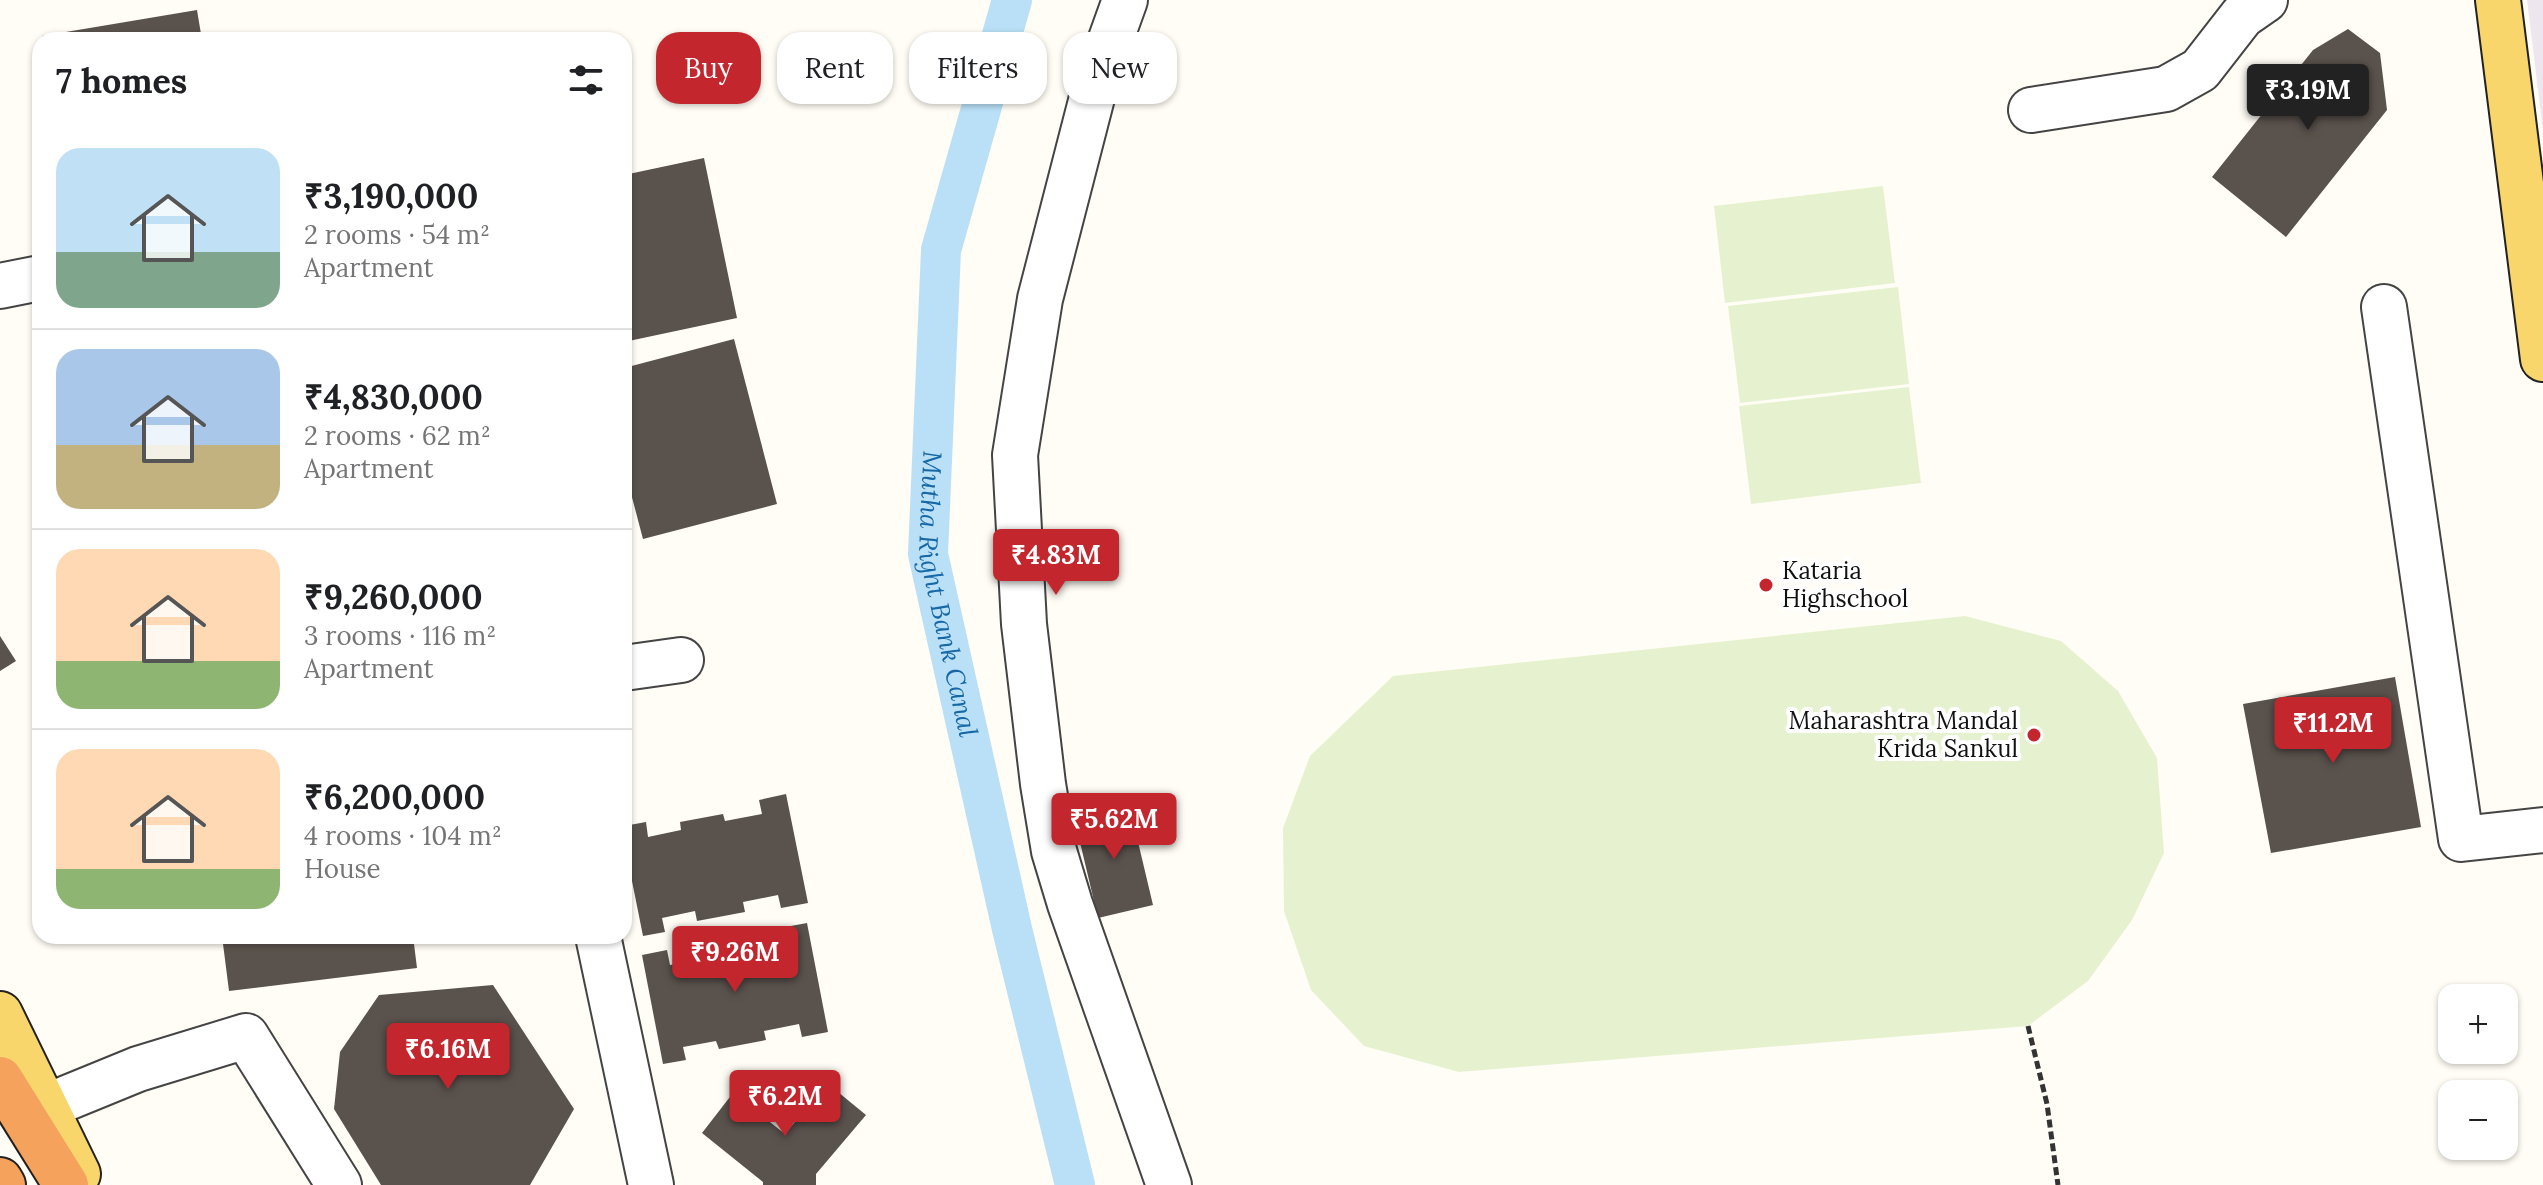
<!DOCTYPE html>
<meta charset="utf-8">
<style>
body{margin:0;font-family:Lora,serif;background:#f6f6f6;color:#202124;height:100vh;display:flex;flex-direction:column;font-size:30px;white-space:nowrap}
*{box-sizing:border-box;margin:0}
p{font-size:26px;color:#757577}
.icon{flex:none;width:44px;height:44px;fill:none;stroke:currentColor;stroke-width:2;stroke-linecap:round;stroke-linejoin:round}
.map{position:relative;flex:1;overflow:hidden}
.drawer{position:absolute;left:32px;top:32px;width:600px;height:912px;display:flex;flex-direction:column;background:#fff;border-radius:24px;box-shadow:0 2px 6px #0004}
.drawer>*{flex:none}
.banner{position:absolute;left:656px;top:32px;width:760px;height:72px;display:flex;gap:16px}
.controls{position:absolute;left:2438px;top:984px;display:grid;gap:16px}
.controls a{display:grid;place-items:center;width:80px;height:80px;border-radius:16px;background:#fff;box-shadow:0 2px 6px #0004;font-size:40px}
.price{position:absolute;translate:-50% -68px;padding:0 18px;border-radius:8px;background:#c4262e;color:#fff;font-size:26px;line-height:52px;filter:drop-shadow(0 2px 4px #0008)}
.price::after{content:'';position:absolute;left:50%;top:48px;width:24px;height:18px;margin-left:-12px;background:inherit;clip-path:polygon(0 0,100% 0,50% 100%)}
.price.active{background:#222;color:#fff}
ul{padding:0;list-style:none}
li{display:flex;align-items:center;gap:24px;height:200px;padding:0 24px}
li+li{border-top:2px solid #e0e0e0}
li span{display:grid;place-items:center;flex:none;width:224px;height:160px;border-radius:24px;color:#555}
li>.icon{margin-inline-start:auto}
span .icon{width:96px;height:96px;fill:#fffc;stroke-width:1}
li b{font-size:34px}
h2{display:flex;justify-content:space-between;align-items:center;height:96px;padding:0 24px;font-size:34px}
.chip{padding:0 28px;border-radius:24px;background:#fff;box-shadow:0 2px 6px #0004;font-size:28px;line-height:72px}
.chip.active{background:#c4262e;color:#fff}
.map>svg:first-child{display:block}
</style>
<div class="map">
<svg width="2543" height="1185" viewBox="0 0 2543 1185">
<rect width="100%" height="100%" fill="#fffdf5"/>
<path fill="#eee6ef" d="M2527 0H2543V131Z"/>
<path fill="#e6f2cf" d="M1883 186 1895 283 1725 303 1714 206Z
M1898 287 1909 384 1740 403 1728 306Z
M1909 387 1921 483 1751 504 1739 406Z
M1965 616 2061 641 2118 691 2157 758 2164 853 2132 920 2088 981 2028 1026 1459 1072 1364 1046 1311 990 1284 911 1283 828 1310 756 1393 676Z"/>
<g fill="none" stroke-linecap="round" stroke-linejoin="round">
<path stroke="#b9e0f7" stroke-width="40" id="s1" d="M1012 0 941 250 928 554 1012 929 1075 1185"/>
</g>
<path fill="#5a524d" d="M197 10 202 40H43L42 36Z
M2348 29 2380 53 2387 110 2286 237 2212 177 2313 50Z
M704 158 737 318 624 342V175Z
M734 339 777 504 643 539 624 467V368Z
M0 636 16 661 0 671Z
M2395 677 2421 827 2271 853 2243 704Z
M786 794 808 903 781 908 778 895 743 902 745 912 697 921 695 911 662 918 665 932 643 936 624 841V826L646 822 648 837 681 830 680 822 723 814 725 821 762 814 759 800Z
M1129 804 1153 905 1098 918 1074 817Z
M807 923 828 1032 802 1037 799 1024 764 1031 766 1040 719 1049 716 1041 683 1047 686 1060 663 1064 642 955 667 950 670 965 703 959 701 952 744 943 746 950 783 943 780 928Z
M222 936H413L417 968 229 991Z
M493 985 574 1109 530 1185H381L334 1109 340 1052 379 995Z
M827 1083 866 1115 816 1174V1185H763V1182L702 1133 733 1093 785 1134Z"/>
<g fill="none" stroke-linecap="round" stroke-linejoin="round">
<g stroke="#444" stroke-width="48">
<path id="minor" d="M1125 0 1097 78 1040 299 1015 455 1024 624 1043 784 1054 851 1070 904 1169 1185
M2031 110 2166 89 2200 70 2242 16 2265 0
M0 286 40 278
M2384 307 2461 839 2543 830
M624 668 681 660
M598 936 651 1185
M45 1107 138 1069 246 1036 339 1185"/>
</g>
<g stroke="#222" stroke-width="48">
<path id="major" d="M2498 0 2543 359
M0 1014 78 1174"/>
</g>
<g stroke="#222" stroke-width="48">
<path id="highway" d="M0 1079 66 1185
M0 1180 3 1185"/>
</g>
<path stroke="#333" stroke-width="5" stroke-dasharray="8 4" stroke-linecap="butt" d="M2028 1026 2047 1104 2058 1185"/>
<use href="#minor" stroke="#fff" stroke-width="44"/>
<use href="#major" stroke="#f9d66b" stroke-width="44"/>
<use href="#highway" stroke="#f5a25d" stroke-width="44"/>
</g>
<g fill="#c4262e" stroke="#fff" stroke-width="3">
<circle cx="1766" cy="585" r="8"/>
<circle cx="2034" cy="735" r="8"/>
</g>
<g text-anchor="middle" stroke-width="8" stroke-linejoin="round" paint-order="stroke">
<g font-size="24" fill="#111" stroke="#fff" text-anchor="start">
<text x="1782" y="579">Kataria<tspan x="1782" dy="28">Highschool</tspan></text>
<text x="2018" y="729" text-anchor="end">Maharashtra Mandal<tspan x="2018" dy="28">Krida Sankul</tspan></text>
</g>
<g font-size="26" font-style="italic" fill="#1768a6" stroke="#fff">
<text dy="9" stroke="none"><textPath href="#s1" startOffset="606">Mutha Right Bank Canal</textPath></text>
</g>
</g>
</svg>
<div class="controls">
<a>+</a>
<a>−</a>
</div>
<b class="price active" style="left:2308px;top:132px">₹3.19M</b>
<b class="price" style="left:1056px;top:597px">₹4.83M</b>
<b class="price" style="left:2333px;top:765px">₹11.2M</b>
<b class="price" style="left:1114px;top:861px">₹5.62M</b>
<b class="price" style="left:735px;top:994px">₹9.26M</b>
<b class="price" style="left:448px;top:1091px">₹6.16M</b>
<b class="price" style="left:785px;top:1138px">₹6.2M</b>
<div class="banner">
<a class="chip active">Buy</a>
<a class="chip">Rent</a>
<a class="chip">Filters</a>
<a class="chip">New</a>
</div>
<section class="drawer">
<h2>7 homes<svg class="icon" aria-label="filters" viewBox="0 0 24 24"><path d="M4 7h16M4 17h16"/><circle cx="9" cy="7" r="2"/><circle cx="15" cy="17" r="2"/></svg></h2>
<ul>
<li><span style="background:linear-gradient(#bfe0f5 65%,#7fa58c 0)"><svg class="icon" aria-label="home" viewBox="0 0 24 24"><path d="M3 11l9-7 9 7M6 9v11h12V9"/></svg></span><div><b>₹3,190,000</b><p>2 rooms · 54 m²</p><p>Apartment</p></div></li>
<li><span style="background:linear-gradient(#a9c7e8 60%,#c2b280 0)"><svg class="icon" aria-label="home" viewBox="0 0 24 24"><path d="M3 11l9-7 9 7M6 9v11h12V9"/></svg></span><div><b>₹4,830,000</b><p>2 rooms · 62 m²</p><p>Apartment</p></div></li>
<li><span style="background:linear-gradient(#ffd9b3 70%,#8fb573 0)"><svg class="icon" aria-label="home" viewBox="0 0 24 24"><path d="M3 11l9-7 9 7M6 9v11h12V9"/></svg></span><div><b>₹9,260,000</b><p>3 rooms · 116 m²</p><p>Apartment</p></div></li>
<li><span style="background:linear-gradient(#ffd9b3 75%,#8fb573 0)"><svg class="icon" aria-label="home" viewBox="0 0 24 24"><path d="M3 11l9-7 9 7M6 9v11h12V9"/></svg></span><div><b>₹6,200,000</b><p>4 rooms · 104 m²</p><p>House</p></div></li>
</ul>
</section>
</div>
